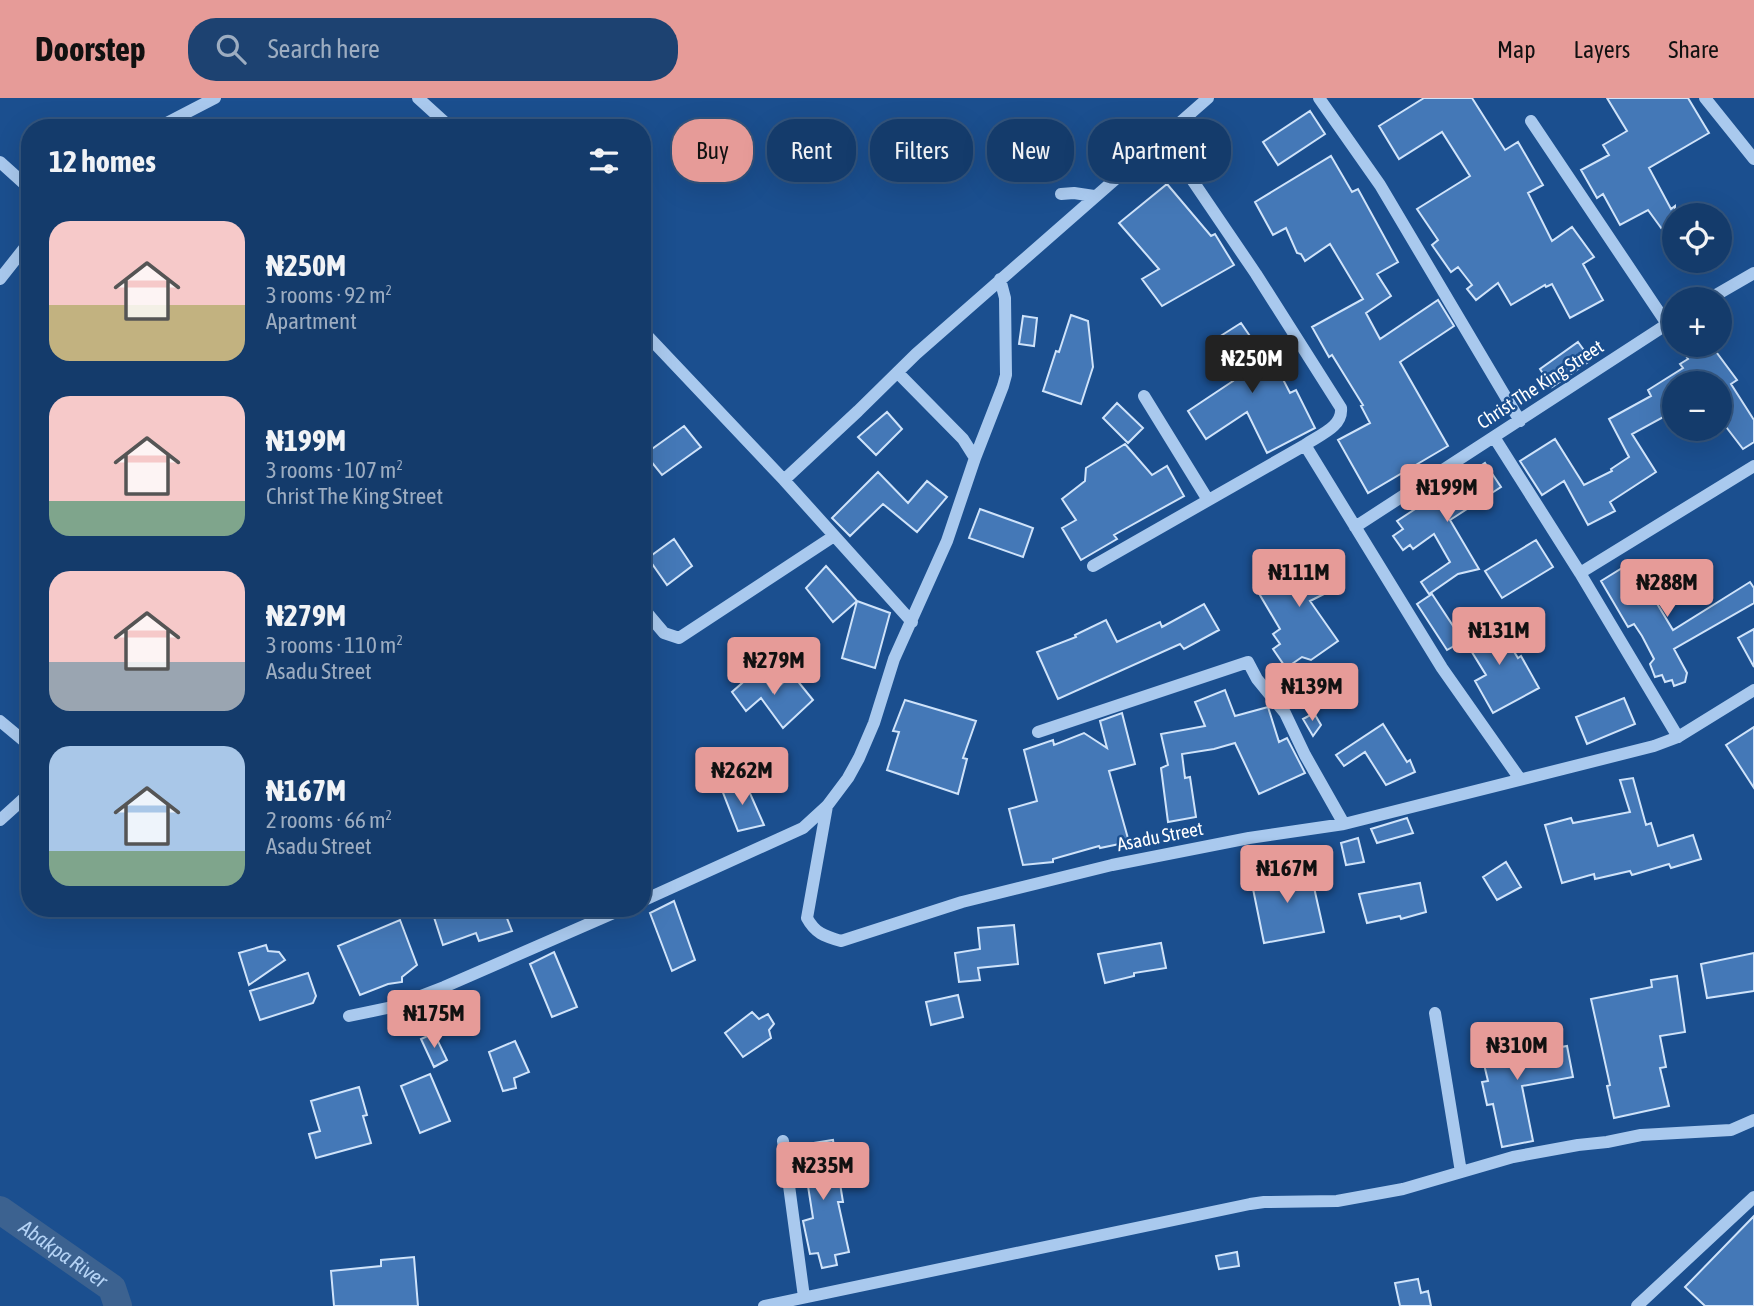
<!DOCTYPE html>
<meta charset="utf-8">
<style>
body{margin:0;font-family:"Asap Condensed",sans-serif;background:#1d4271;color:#f1f3f6;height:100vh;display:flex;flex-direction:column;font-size:26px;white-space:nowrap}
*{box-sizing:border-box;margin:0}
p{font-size:23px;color:#9dadc1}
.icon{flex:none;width:38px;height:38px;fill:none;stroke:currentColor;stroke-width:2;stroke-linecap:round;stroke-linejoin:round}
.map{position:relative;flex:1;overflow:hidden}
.sheet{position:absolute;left:21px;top:21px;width:630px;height:798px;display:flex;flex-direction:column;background:#143b6b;border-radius:28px;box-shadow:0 7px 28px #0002,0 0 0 2px #33557e}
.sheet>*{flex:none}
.guide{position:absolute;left:672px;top:21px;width:665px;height:63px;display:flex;gap:14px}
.controls{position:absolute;left:1662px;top:105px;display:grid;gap:14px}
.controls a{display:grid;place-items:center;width:70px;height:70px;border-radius:50%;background:#143b6b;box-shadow:0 7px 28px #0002,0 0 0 2px #33557e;font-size:35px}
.price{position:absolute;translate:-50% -60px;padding:0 16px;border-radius:7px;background:#e69b98;color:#111;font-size:23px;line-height:46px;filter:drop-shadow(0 2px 4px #0008)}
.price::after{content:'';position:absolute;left:50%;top:42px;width:21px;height:16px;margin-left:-10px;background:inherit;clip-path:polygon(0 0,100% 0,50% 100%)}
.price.current{background:#222;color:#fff}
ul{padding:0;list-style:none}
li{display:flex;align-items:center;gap:21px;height:175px;padding:0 28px}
li span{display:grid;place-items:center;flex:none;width:196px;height:140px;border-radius:21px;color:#555}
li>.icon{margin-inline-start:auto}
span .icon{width:84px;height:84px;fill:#fffc;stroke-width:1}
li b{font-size:30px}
h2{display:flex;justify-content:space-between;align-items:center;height:84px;padding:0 28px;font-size:30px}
.chip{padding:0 24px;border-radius:28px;background:#143b6b;box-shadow:0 7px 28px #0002,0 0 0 2px #33557e;font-size:24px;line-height:63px}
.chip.current{background:#e69b98;color:#111}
header{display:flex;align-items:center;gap:42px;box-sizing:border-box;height:98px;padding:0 35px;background:#e69b98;color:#111}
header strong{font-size:33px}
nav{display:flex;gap:38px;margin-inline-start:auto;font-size:24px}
.search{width:490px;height:63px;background:#1d4271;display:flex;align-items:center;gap:18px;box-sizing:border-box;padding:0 24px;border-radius:28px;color:#9dadc1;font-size:26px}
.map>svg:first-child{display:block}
</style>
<header>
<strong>Doorstep</strong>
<div class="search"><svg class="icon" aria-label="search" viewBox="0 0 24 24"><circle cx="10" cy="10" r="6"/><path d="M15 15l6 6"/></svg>Search here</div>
<nav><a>Map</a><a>Layers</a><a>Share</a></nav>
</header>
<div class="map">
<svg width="1754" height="1208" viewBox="0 0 1754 1208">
<rect width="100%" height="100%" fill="#1b4f8f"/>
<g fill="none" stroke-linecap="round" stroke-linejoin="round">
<path stroke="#3c6290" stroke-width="28" id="s1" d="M0 1112 112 1190 118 1208"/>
</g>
<path fill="#4478b7" stroke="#cfe3fa" stroke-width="2" d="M1424 0H1472L1505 52 1518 44 1543 87 1528 95 1552 143 1572 129 1594 159 1583 166 1603 202 1570 220 1552 186 1546 189 1545 187 1511 207 1498 185 1476 202 1467 191 1472 187 1458 169 1451 174 1432 147 1438 142 1417 111 1470 78 1442 34 1399 61 1379 28Z
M1607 0H1688L1709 35 1649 70 1671 111 1675 108V149L1648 112 1620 127 1603 96 1597 100 1581 72 1609 57 1603 47 1627 33Z
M1310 13 1325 36 1278 67 1263 44Z
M1331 58 1352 94 1358 91 1398 164 1377 176 1391 198 1366 215 1380 241 1438 202 1454 228 1400 264 1448 348 1368 395 1338 342 1370 325 1361 308 1363 307 1332 257 1329 259 1312 229 1363 201 1330 146 1305 163 1301 156 1297 155 1286 130 1273 137 1255 104Z
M1167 86 1211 138 1215 136 1234 167 1162 208 1142 181 1159 171 1119 125Z
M1071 217 1088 223 1093 269 1081 306 1043 293 1056 253 1059 254Z
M1023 218 1037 220 1034 248 1019 246Z
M1241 225 1267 263 1272 260 1290 295 1296 292 1315 330 1267 355 1247 314 1206 341 1188 313 1233 283 1208 246Z
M1578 244 1591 262 1552 289 1540 271Z
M1692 247H1711L1737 282 1731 286 1754 322V344L1743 351 1720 321V285H1675V316L1667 321 1665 318 1632 336 1656 374 1610 404 1615 413 1588 427 1564 383 1542 397 1520 363 1555 341 1584 387 1612 373 1611 371 1629 359 1609 321 1651 298 1648 292 1683 270 1680 266 1688 261 1683 253Z
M1117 305 1143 330 1128 345 1103 320Z
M887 314 902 331 876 357 858 339Z
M684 328 701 349 662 377 645 356Z
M1125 346 1152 377 1167 368 1184 398 1114 437 1117 441 1081 462 1062 430 1076 422 1062 401 1085 383 1086 370Z
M1485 365 1501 389 1450 422 1479 471 1458 476 1429 496 1421 484 1450 464 1434 436 1413 451 1410 447 1403 452 1393 438 1403 431 1397 423Z
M878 374 908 405 927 383 947 399 917 434 883 406 850 438 832 420Z
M980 411 1033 430 1023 459 969 440Z
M674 441 692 468 667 487 648 460Z
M1536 442 1553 469 1502 500 1485 473Z
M1324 456 1340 488 1310 503 1338 543 1311 562 1302 559 1286 570 1273 551 1280 546 1273 536 1280 531 1254 487 1285 469 1288 474Z
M1632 464 1673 532 1750 484 1754 490V505L1674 551 1687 575 1685 584 1674 588 1672 582 1665 584 1662 577 1655 579 1650 566 1654 561 1642 538 1634 526 1628 529 1601 483Z
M826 468 857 503 833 524 806 490Z
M1432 496 1463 543 1447 552 1417 506Z
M857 503 890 515 875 570 842 560Z
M1204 506 1219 532 1184 551 1180 546 1058 601 1037 554 1076 539 1075 537 1106 522 1117 544 1160 524 1162 529Z
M1493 520 1518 560 1521 558 1539 590 1493 615 1475 583 1486 577 1462 538Z
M1754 531V569L1738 540Z
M758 571 773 594 792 576 813 602 783 630 761 600 746 613 732 594Z
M1225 592 1235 618 1268 609 1279 644 1287 640 1305 675 1259 696 1235 645 1214 651 1182 656 1185 680 1190 679 1196 719 1168 724 1161 670 1168 667 1161 636 1205 628 1195 604Z
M1624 600 1635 626 1587 646 1576 619Z
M905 602 976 623 963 660 967 661 958 696 887 672 899 634 893 633Z
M1122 615 1135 666 1109 673 1129 744 1100 750 1099 748 1053 761V764L1023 767 1009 711 1037 703 1024 652 1053 642 1054 647 1084 635 1107 650 1100 623Z
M1314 615 1321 627 1313 638 1303 621Z
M1383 626 1407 664 1410 662 1415 674 1386 687 1365 654 1344 668 1336 657Z
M1754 629V690L1726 647Z
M1633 680 1646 727 1651 725 1658 748 1693 737 1701 761 1671 770 1669 766 1632 777 1630 773 1595 781 1594 776 1562 785 1545 727 1571 720 1573 725 1630 714 1620 682Z
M745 684 764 727 738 733 722 692Z
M1407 720 1413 735 1377 745 1371 731Z
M1358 740 1364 764 1346 767 1341 745Z
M1506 764 1521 789 1497 802 1483 779Z
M1309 767 1324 834 1264 845 1251 781 1277 773V775Z
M1420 785 1426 814 1401 821 1400 818 1367 825 1359 796Z
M674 803 695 862 672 873 650 815Z
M431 810H503L512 833 479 843 476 835 443 847Z
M400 822 417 867 402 879V884L388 886 360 897 338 848Z
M1014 827 1018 866 978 870 980 882 959 884 955 855 980 851 978 830Z
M1161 845 1166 870 1134 875V878L1105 885 1098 856Z
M266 847 268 853 279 854 285 862 249 887 239 855Z
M554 854 577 909 552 919 530 866Z
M1754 855V893L1707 900 1701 866Z
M308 875 316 898 313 905 260 922 250 893Z
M1677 878 1685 934 1660 938 1666 969 1660 970 1669 1008 1614 1020 1607 988 1610 987 1591 901 1652 889 1651 882Z
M958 897 963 919 931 927 926 904Z
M752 914 759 921 768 916 774 926 769 932 771 940 743 959 725 935Z
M1507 930 1515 957 1567 948 1573 979 1522 988 1533 1043 1502 1049 1493 1006 1487 1007 1482 984 1488 983 1483 962 1488 961 1479 940Z
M434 935 447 962 434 969 421 941Z
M515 943 529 974 514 980 516 990 503 993 489 954Z
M430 976 450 1023 420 1035 401 988Z
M359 989 367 1017 363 1018 371 1045 316 1060 309 1036 320 1033 311 1003Z
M833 1042 843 1104H838L849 1154 835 1157 837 1167 822 1170 818 1155 810 1156 803 1123 813 1120 808 1088 799 1089 794 1055 805 1059 808 1046Z
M1754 1118V1208H1705L1685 1189Z
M1237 1154 1239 1168 1219 1171 1216 1158Z
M414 1159 418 1208H334L331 1173 381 1168V1162Z
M1418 1181 1421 1195 1428 1193 1431 1208H1400L1395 1185Z"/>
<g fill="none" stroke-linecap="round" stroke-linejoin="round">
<path stroke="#a9c9ee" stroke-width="12" d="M418 0 451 30
M1319 0 1380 87 1520 323
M1705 0 1754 61
M1531 23 1667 226
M157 30 215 0
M0 64 30 91
M1061 96 1074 95 1094 98
M0 181 30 143
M1709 201 1754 175
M642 232 784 382 912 524
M898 275 963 341 975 360
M1144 298 1208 402
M1494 339 1580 475 1678 639
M1305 347 1442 570 1520 681
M784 382 858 313 916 256 1208 0
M1355 429 1675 221
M1093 468 1305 347C1319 337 1343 329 1341 310L1256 176 1163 39
M1580 475 1754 368
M642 509 664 535 679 540 834 438
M0 623 30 648
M1038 634 1248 564 1257 581 1285 615 1305 657 1344 726
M827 708 807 820C815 835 824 838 841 843L962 804 1112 767 1249 740 1344 726 1654 648 1678 639 1754 592
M0 722 30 695
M642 803 803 730 827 708 848 680 859 660 874 625 894 561 947 443 975 360 1003 288 1006 277 1005 200 1000 181
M1435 915 1461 1074
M349 918 392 909 444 889 625 810
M783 1043 804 1199
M764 1208 1250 1106 1264 1104 1337 1103 1403 1091 1513 1059 1578 1047 1607 1044 1641 1037 1731 1032 1754 1022
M1637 1208 1754 1099"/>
</g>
<g text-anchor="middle" stroke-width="5" stroke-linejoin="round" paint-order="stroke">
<g font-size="19" fill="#fff" stroke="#1b4f8f">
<text transform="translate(1540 286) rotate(-33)" y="7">Christ The King Street</text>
<text transform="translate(1160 738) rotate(-11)" y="7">Asadu Street</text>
</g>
<g font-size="21" font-style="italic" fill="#b5d3f5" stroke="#1b4f8f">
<text dy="7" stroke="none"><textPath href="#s1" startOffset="77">Abakpa River</textPath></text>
</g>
</g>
</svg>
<div class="controls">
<a><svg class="icon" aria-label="locate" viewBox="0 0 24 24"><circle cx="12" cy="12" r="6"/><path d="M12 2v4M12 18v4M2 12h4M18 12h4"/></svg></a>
<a>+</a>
<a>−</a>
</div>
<b class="price current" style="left:1252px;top:297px">₦250M</b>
<b class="price" style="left:1447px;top:426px">₦199M</b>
<b class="price" style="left:1299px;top:511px">₦111M</b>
<b class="price" style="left:1667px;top:521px">₦288M</b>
<b class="price" style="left:1499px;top:569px">₦131M</b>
<b class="price" style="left:774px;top:599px">₦279M</b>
<b class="price" style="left:1312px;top:625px">₦139M</b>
<b class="price" style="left:742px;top:709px">₦262M</b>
<b class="price" style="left:1287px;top:807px">₦167M</b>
<b class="price" style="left:434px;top:952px">₦175M</b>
<b class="price" style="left:1517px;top:984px">₦310M</b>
<b class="price" style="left:823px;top:1104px">₦235M</b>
<div class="guide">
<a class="chip current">Buy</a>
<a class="chip">Rent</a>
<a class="chip">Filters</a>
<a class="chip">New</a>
<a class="chip">Apartment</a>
</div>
<section class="sheet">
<h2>12 homes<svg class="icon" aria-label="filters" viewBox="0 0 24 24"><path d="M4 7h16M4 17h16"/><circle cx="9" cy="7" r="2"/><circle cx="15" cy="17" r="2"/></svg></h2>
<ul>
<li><span style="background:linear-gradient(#f6c9c9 60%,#c2b280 0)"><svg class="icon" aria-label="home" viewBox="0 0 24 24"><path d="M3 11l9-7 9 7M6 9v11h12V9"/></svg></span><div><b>₦250M</b><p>3 rooms · 92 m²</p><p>Apartment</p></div></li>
<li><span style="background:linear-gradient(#f6c9c9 75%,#7fa58c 0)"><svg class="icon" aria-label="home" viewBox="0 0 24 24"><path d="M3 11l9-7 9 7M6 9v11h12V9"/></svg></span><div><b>₦199M</b><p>3 rooms · 107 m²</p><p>Christ The King Street</p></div></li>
<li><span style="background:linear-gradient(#f6c9c9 65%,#9aa5b1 0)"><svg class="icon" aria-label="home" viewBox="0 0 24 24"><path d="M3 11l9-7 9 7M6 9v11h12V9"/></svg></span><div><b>₦279M</b><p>3 rooms · 110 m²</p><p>Asadu Street</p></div></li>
<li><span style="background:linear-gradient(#a9c7e8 75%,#7fa58c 0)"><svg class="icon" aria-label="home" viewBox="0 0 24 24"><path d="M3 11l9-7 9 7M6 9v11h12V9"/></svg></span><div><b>₦167M</b><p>2 rooms · 66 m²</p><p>Asadu Street</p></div></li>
</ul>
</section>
</div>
